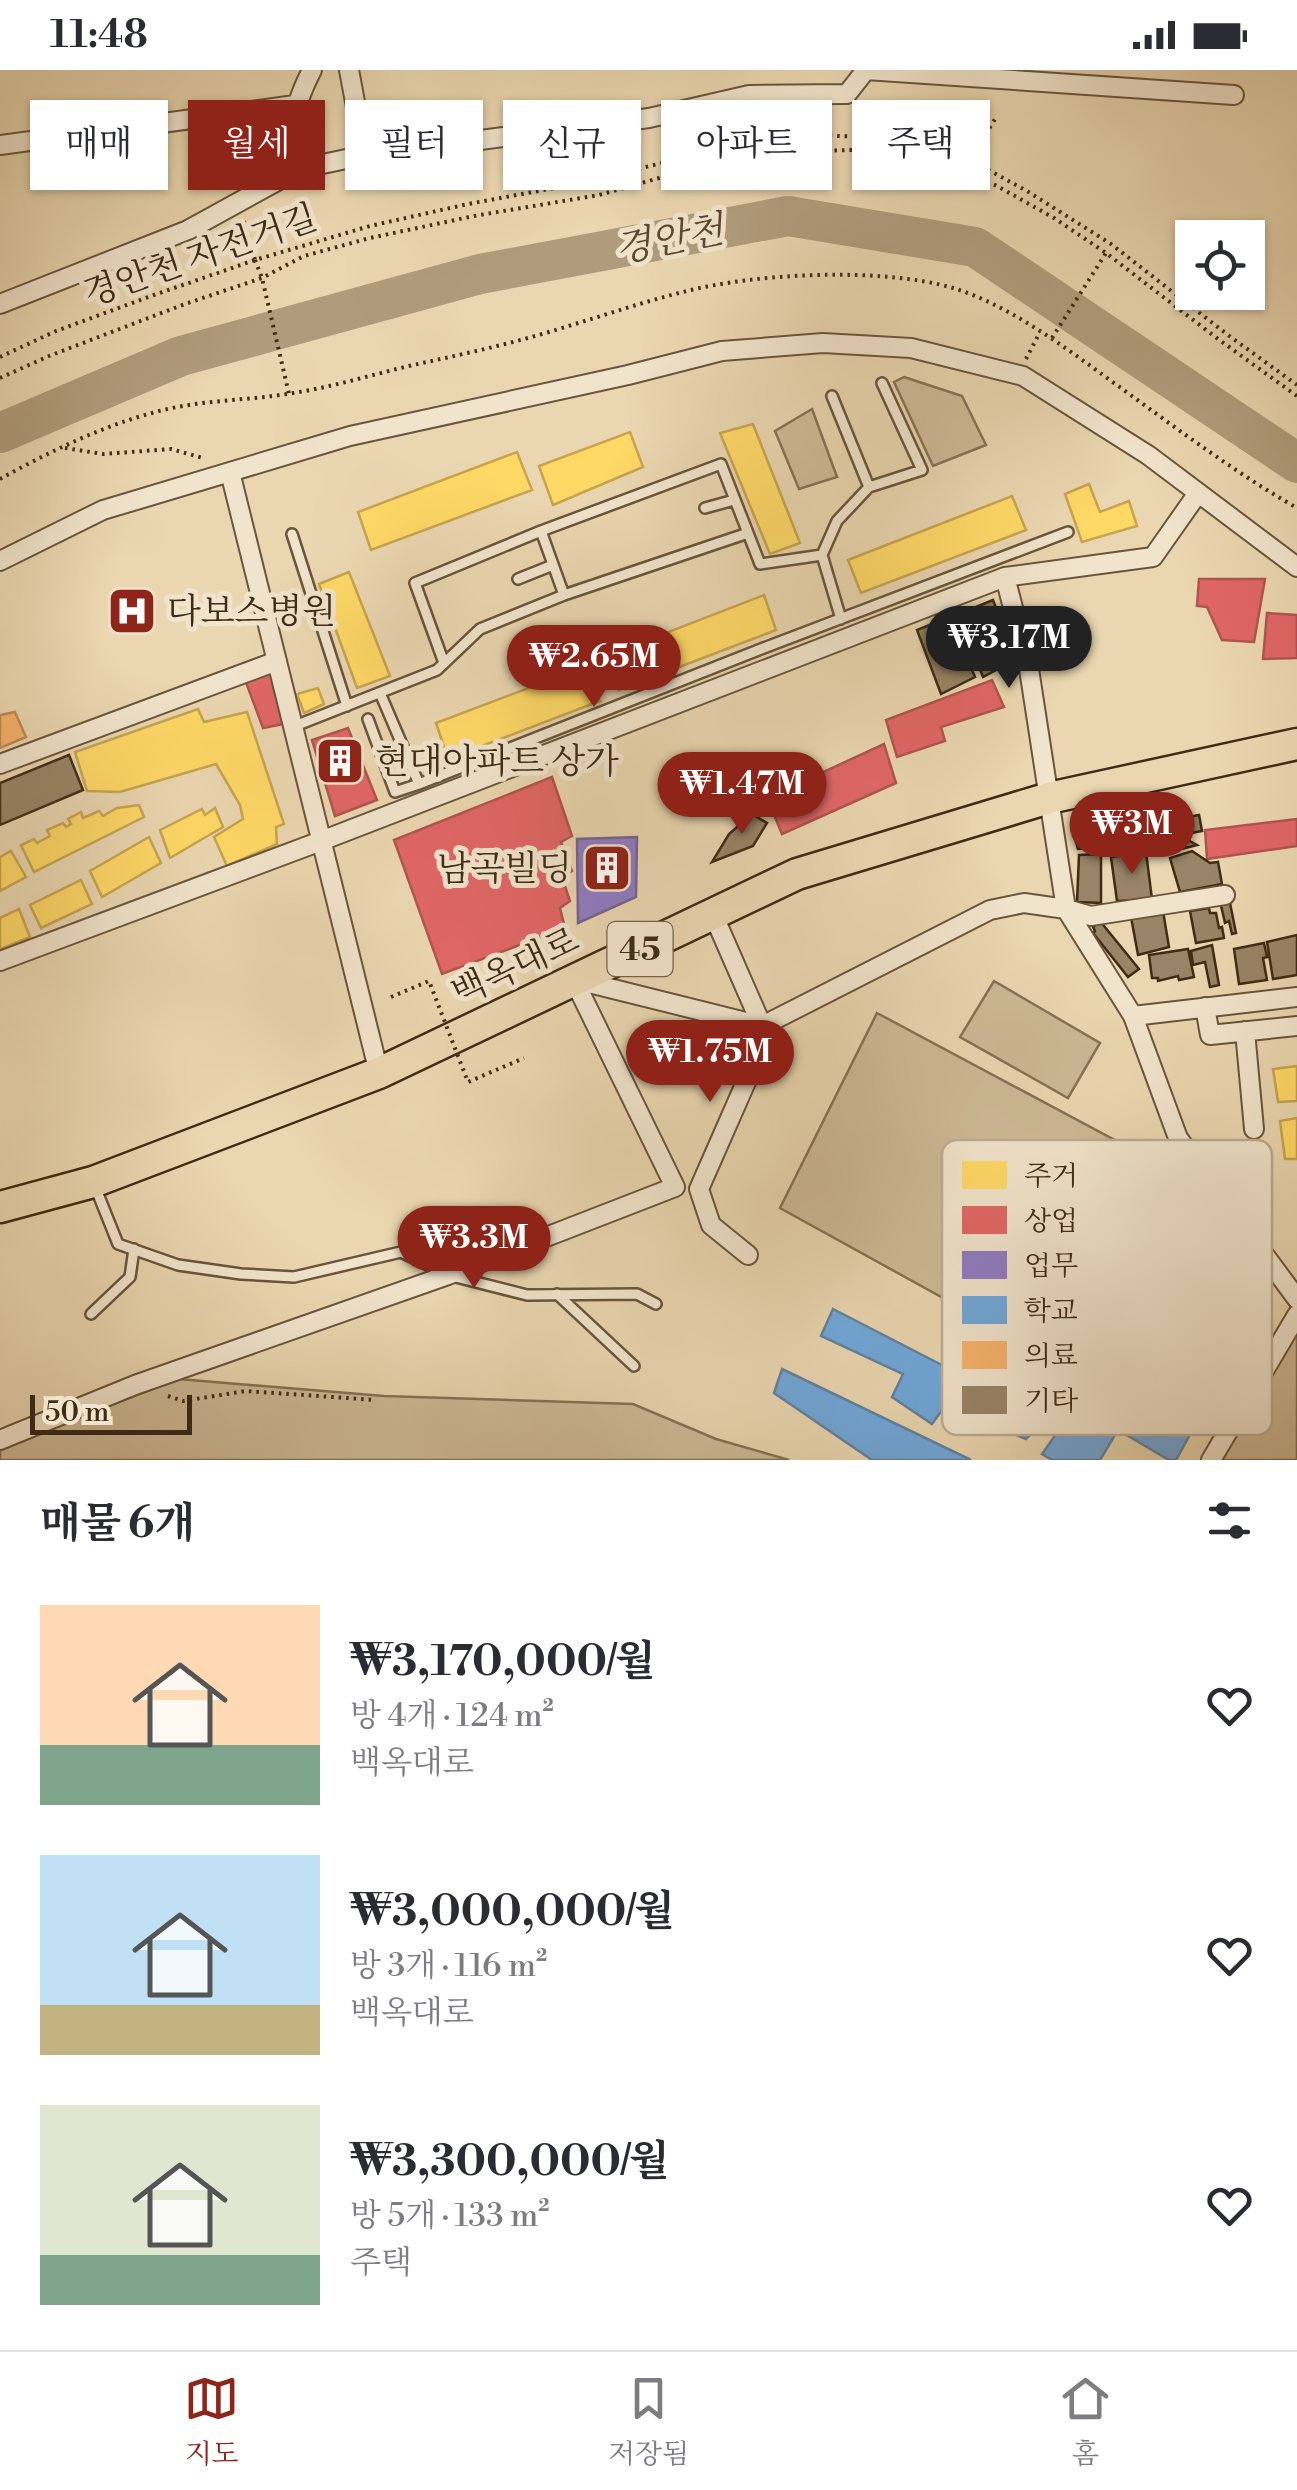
<!DOCTYPE html>
<html lang="ko">
<meta charset="utf-8">
<style>
body{margin:0;font-family:"Libre Bodoni","Noto Serif KR",serif;background:#f2f2f3;color:#2b2b33;height:100vh;display:flex;flex-direction:column;font-size:38px;white-space:nowrap}
*{box-sizing:border-box;margin:0}
p{font-size:32px;color:#7c7c81}
.icon{flex:none;width:55px;height:55px;fill:none;stroke:currentColor;stroke-width:2;stroke-linecap:round;stroke-linejoin:round}
.map{position:relative;height:1390px;overflow:hidden}
.sheet{display:flex;flex-direction:column;background:#fff;flex:1}
.sheet>*{flex:none}
.banner{position:absolute;left:30px;top:30px;width:1238px;height:90px;display:flex;gap:20px}
.tools{position:absolute;left:1175px;top:150px;display:grid;gap:20px}
.tools a{display:grid;place-items:center;width:90px;height:90px;border-radius:0px;background:#fff;box-shadow:0 2px 8px #0004;font-size:50px}
.scale{position:absolute;left:30px;bottom:25px;width:162px;box-sizing:border-box;padding-left:10px;border:5px solid #402c16;border-top:0;font-size:28px;line-height:35px;white-space:nowrap;color:#402c16;-webkit-text-stroke:8px #f1e4cc;paint-order:stroke}
.price{position:absolute;translate:-50% -85px;padding:0 22px;border-radius:35px;background:#8f2418;color:#fff;font-size:32px;line-height:65px;filter:drop-shadow(0 2px 5px #0008)}
.price::after{content:'';position:absolute;left:50%;top:60px;width:30px;height:22px;margin-left:-15px;background:inherit;clip-path:polygon(0 0,100% 0,50% 100%)}
.price.active{background:#222;color:#fff}
ul{padding:0;list-style:none}
li{display:flex;align-items:center;gap:30px;height:250px;padding:0 40px}
li span{display:grid;place-items:center;flex:none;width:280px;height:200px;border-radius:0px;color:#555}
li>.icon{margin-inline-start:auto}
span .icon{width:120px;height:120px;fill:#fffc;stroke-width:1}
li b{font-size:42px}
h2{display:flex;justify-content:space-between;align-items:center;height:120px;padding:0 40px;font-size:42px}
.tag{padding:0 35px;border-radius:0px;background:#fff;box-shadow:0 2px 8px #0004;font-size:35px;line-height:90px}
.tag.active{background:#8f2418;color:#fff}
.status{display:flex;justify-content:space-between;align-items:center;height:70px;padding:0 50px;background:#fff;direction:ltr}
.status svg{height:28px;fill:currentColor}
.menu{display:flex;justify-content:space-around;align-items:center;height:140px;border-top:2px solid #e1e1e2;background:#fff;font-size:28px;color:#7c7c81}
.menu a{display:grid;justify-items:center;gap:5px}
.menu .active{color:#8f2418}
.map>svg:first-child{display:block}
</style>
<div class="status"><b>11:48</b><svg viewBox="0 0 49 12"><path d="M0 12V9h3v3zM5 12V6h3v6zM10 12V3h3v9zM15 12V0h3v12zM26 1h20v11H26zM47 4h2v5h-2z"/></svg></div>
<div class="map">
<svg width="1297" height="1390" viewBox="0 0 1297 1390">
<rect width="100%" height="100%" fill="#ead6b0"/>
<filter id="stains"><feTurbulence type="fractalNoise" baseFrequency=".002" numOctaves="4"/><feColorMatrix values="0 0 0 0 .2 0 0 0 0 .09 0 0 0 0 .02 0 0 0 .5 -.17"/></filter>
<radialGradient id="worn" r=".72"><stop offset=".6" stop-color="#630" stop-opacity="0"/><stop offset="1" stop-color="#630" stop-opacity=".3"/></radialGradient>
<path fill="#cdb996" stroke="#867256" stroke-width="2.5" d="M904 307 962 326 986 375 933 396 894 312Z
M812 339 837 407 799 419 775 361Z
M994 911 1100 973 1068 1028 960 967Z
M877 943 1139 1083 1030 1276 780 1138Z
M1297 1245V1390H1211Z
M178 1309 384 1326 633 1334 716 1369 789 1390H0V1378Z"/>
<path fill="#ffd966" stroke="#c6a54e" stroke-width="2.5" d="M753 354 800 473 770 484 720 363Z
M630 362 643 397 553 435 539 396Z
M517 382 532 420 371 480 358 442Z
M1089 414 1100 442 1129 431 1137 456 1082 472 1065 424Z
M1012 426 1026 460 861 523 848 490Z
M349 502 390 606 357 618 319 514Z
M764 525 776 560 619 620 609 585Z
M584 597 600 631 448 689 436 653Z
M318 618 324 634 304 643 297 624Z
M198 639 204 652 247 642 284 754 276 757 277 774 227 796 214 767 243 749 240 735 216 694 120 722 87 721 75 682Z
M139 735 144 747 34 802 21 775 34 769 37 773 50 766 47 760 63 753 66 757 71 754 68 749 81 742 83 748 99 741 103 746 117 738Z
M215 738 223 757 170 788 160 760 202 739 205 745Z
M149 767 161 793 102 827 90 801Z
M11 781 26 807 0 821V787Z
M81 810 92 834 41 858 30 835Z
M19 839 30 867 0 879V848Z
M1297 996V1031L1278 1032 1273 999Z
M1297 1048V1089H1285L1280 1051Z"/>
<path fill="#e06666" stroke="#b0554e" stroke-width="2.5" d="M1199 509H1265L1254 572 1222 570 1207 537 1197 536Z
M1267 543 1297 545V588L1263 589Z
M273 596 288 653 263 658 244 607Z
M992 610 1004 637 941 657 945 671 897 687 886 650Z
M348 658 377 730 335 746 312 670Z
M884 674 896 713 782 764 767 728Z
M552 707 572 766 561 772 572 801 562 807 570 831 560 838 565 858 442 904 394 770Z
M1297 749V776L1207 789 1205 760Z"/>
<path fill="#8e7cc3" stroke="#77648f" stroke-width="2.5" d="M637 767 636 827 578 853 577 769Z"/>
<path fill="#6fa8dc" stroke="#6183a1" stroke-width="2.5" d="M1205 1171 1278 1205 1176 1390H1169L1118 1360 1100 1390H1052L1042 1384 1077 1334 1107 1351Z
M833 1239 1045 1348 1026 1369 945 1336 932 1354 892 1327 903 1304 821 1266Z
M782 1299 971 1390H872L774 1323Z"/>
<path fill="#f6b26b" stroke="#bf8a52" stroke-width="2.5" d="M15 642 26 667 0 678V645Z"/>
<g fill="none" stroke-linecap="round" stroke-linejoin="round">
<path stroke="#b09c7c" stroke-width="40" d="M0 363 181 286 480 204 788 146 975 177 1297 393"/>
</g>
<path fill="#988466" stroke="#402c16" stroke-width="2.5" d="M993 530 1015 590 983 607 959 544Z
M949 547 975 607 941 624 917 560Z
M69 685 83 720 0 755V713Z
M752 744 767 753 753 776 712 792 729 764Z
M1199 745 1202 761 1117 777 1114 765 1120 764 1119 760Z
M1106 760 1107 769 1099 771 1101 777 1078 779 1075 769Z
M1186 769 1197 775 1169 782 1166 773Z
M1192 781 1210 793 1218 792 1222 814 1180 822 1170 788Z
M1146 782 1152 829 1117 831 1111 787Z
M1101 784V833L1077 832 1079 785Z
M1229 828 1236 863 1232 864 1229 851 1225 853 1220 831Z
M1209 838 1210 843H1216L1219 858 1222 857 1224 868 1196 873 1190 841Z
M1163 841 1169 877 1138 885 1131 847Z
M1100 851 1139 899 1128 907 1093 863 1095 861 1093 857Z
M1297 865V905L1273 909 1267 872Z
M1264 873 1267 887 1263 888 1267 910 1239 914 1234 879Z
M1212 875 1219 915 1210 917 1205 892 1193 895 1191 881Z
M1188 879 1194 907 1179 910 1178 906 1158 911V908H1152L1149 885Z"/>
<g fill="none" stroke-linecap="round" stroke-linejoin="round">
<g stroke="#6a563c" stroke-width="14">
<path id="service" d="M869 417 922 400 882 313
M705 438 734 430
M748 463 760 494 822 485 837 451 869 417 832 326
M292 464 347 636
M822 485 841 549
M518 509 553 495
M444 593 415 513 541 461
M380 623 419 714 761 579 1068 462
M368 649 395 722 419 714
M295 656 437 600 480 559 564 525 748 463 721 394 541 461 564 525
M96 1119 118 1174 178 1195 241 1204 294 1207 401 1182 448 1205 527 1225 637 1224 656 1234
M557 1224 634 1296
M91 1244 130 1207 134 1179"/>
</g>
<g stroke="#6a563c" stroke-width="22">
<path id="minor" d="M349 0 365 85
M0 75 295 35
M299 99C292 53 291 41 312 0
M0 234 188 160 299 99 365 85 649 48 749 25 847 24 866 0 1234 25
M230 402 379 1003
M0 491 103 440 350 366 628 305 722 281 823 273 911 278 1023 306 1148 385 1297 497
M1005 507 1029 599 1066 839 1133 946 1297 927
M0 694 277 591
M713 844 762 956 764 971 699 1119 711 1155 748 1185
M0 891 321 771 1005 507 1153 487 1198 423
M577 910 762 956 990 840 1024 833 1066 839 1091 846 1225 825
M1205 937 1210 965 1297 956
M1133 946 1178 1068 1297 1229
M1245 961 1254 1059
M0 1370 135 1315 448 1205 675 1117 574 910
M1211 1390 1297 1245"/>
</g>
<g stroke="#402c16" stroke-width="35">
<path id="primary" d="M0 1137 93 1112 379 1003 797 804 1049 728 1297 674"/>
</g>
<path stroke="#402c16" stroke-width="4" stroke-dasharray="2.5 5" stroke-linecap="butt" d="M970 90 995 49
M244 151 255 190
M1052 268 1106 183
M0 287 56 261 154 225 255 190 370 156 468 134 587 112 748 71 815 65 910 69 935 73 970 90 1027 121 1111 174 1228 265 1297 315
M1026 289 1040 262
M0 308 49 286 185 234 262 208 304 186 370 168 474 146 599 125 698 97 804 81 853 80 916 87 956 97 997 116 1054 148 1106 183 1218 269 1297 326
M65 378 103 384 171 379 203 388
M0 409C47 383 100 357 152 343 196 330 242 331 287 324 329 318 371 305 413 295 459 285 506 275 552 261 596 248 639 233 683 222 755 203 882 197 953 218 1006 234 1059 273 1103 305 1167 351 1229 399 1297 438
M168 1326 183 1331 246 1321 376 1330"/>
<use href="#service" stroke="#f1e4cc" stroke-width="9"/>
<use href="#minor" stroke="#f1e4cc" stroke-width="18"/>
<use href="#primary" stroke="#ead6b0" stroke-width="30"/>
<path stroke="#402c16" stroke-width="4" stroke-dasharray="2.5 5" stroke-linecap="butt" d="M255 190 262 208 289 324
M391 927 429 911 468 1012 524 988"/>
</g>
<defs>
<g id="hospital-square" transform="scale(2.5)"><rect x="-9" y="-9" width="18" height="18" rx="4" fill="#8f2418" stroke="#f1e4cc"/><path d="M-5-5h3v3.5h4V-5h3V5h-3V1.5h-4V5h-3Z" fill="#fff"/></g>
<g id="building-square" transform="scale(2.5)"><rect x="-9" y="-9" width="18" height="18" rx="4" fill="#8f2418" stroke="#f1e4cc"/><path d="M-4-6H4V6H1V3H-1V6H-4ZM-2.5-4.3h1.7v1.8h-1.7ZM.8-4.3h1.7v1.8H.8ZM-2.5-1h1.7V.8h-1.7ZM.8-1h1.7V.8H.8Z" fill="#fff"/></g>
</defs>
<g fill-rule="evenodd">
<use href="#hospital-square" x="132" y="541"/>
<use href="#building-square" x="340" y="691"/>
<use href="#building-square" x="607" y="798"/>
</g>
<g text-anchor="middle" stroke-width="10" stroke-linejoin="round" paint-order="stroke">
<rect fill="#f1e4cc" stroke="#75634d" stroke-width="2.5" x="607.5" y="852" width="65" height="54" rx="8"/>
<g font-size="32" font-weight="bold" fill="#402c16">
<text x="640" y="890">45</text>
</g>
<g font-size="35" fill="#402c16" stroke="#f1e4cc">
<text transform="translate(200 185) rotate(-19)" y="12">경안천 자전거길</text>
<text transform="translate(515 896) rotate(-25)" y="12">백옥대로</text>
</g>
<g font-size="35" fill="#402c16" stroke="#f1e4cc" text-anchor="start">
<text x="167" y="553">다보스병원</text>
<text x="375" y="703">현대아파트 상가</text>
<text x="572" y="810" text-anchor="end">남곡빌딩</text>
</g>
<g font-size="38" font-style="italic" fill="#5c4830" stroke="#f1e4cc">
<text transform="translate(669 169) rotate(-11)" y="13">경안천</text>
</g>
</g>
<rect x="942" y="1070" width="330" height="295" rx="15" fill="#f1e4cc" stroke="#bcad95" stroke-width="2.5"/>
<rect x="962" y="1091" width="45" height="28" fill="#ffd966"/>
<rect x="962" y="1136" width="45" height="28" fill="#e06666"/>
<rect x="962" y="1181" width="45" height="28" fill="#8e7cc3"/>
<rect x="962" y="1226" width="45" height="28" fill="#6fa8dc"/>
<rect x="962" y="1271" width="45" height="28" fill="#f6b26b"/>
<rect x="962" y="1316" width="45" height="28" fill="#988466"/>
<g font-size="28" fill="#402c16">
<text x="1024" y="1115">주거</text>
<text x="1024" y="1160">상업</text>
<text x="1024" y="1205">업무</text>
<text x="1024" y="1250">학교</text>
<text x="1024" y="1295">의료</text>
<text x="1024" y="1340">기타</text>
</g>
<rect width="100%" height="100%" filter="url(#stains)"/>
<rect width="100%" height="100%" fill="url(#worn)"/>
</svg>
<div class="tools">
<a><svg class="icon" aria-label="locate" viewBox="0 0 24 24"><circle cx="12" cy="12" r="6"/><path d="M12 2v4M12 18v4M2 12h4M18 12h4"/></svg></a>
</div>
<div class="scale">50 m</div>
<b class="price active" style="left:1009px;top:621px">₩3.17M</b>
<b class="price" style="left:594px;top:640px">₩2.65M</b>
<b class="price" style="left:742px;top:767px">₩1.47M</b>
<b class="price" style="left:1132px;top:807px">₩3M</b>
<b class="price" style="left:710px;top:1035px">₩1.75M</b>
<b class="price" style="left:474px;top:1221px">₩3.3M</b>
<div class="banner">
<a class="tag">매매</a>
<a class="tag active">월세</a>
<a class="tag">필터</a>
<a class="tag">신규</a>
<a class="tag">아파트</a>
<a class="tag">주택</a>
</div>
</div>
<section class="sheet">
<h2>매물 6개<svg class="icon" aria-label="filters" viewBox="0 0 24 24"><path d="M4 7h16M4 17h16"/><circle cx="9" cy="7" r="2"/><circle cx="15" cy="17" r="2"/></svg></h2>
<ul>
<li><span style="background:linear-gradient(#ffd9b3 70%,#7fa58c 0)"><svg class="icon" aria-label="home" viewBox="0 0 24 24"><path d="M3 11l9-7 9 7M6 9v11h12V9"/></svg></span><div><b>₩3,170,000/월</b><p>방 4개 · 124 m²</p><p>백옥대로</p></div><svg class="icon" aria-label="heart" viewBox="0 0 24 24"><path d="M12 20l-8-8c-3-5 5-10 8-4 3-6 11-1 8 4z"/></svg></li>
<li><span style="background:linear-gradient(#bfe0f5 75%,#c2b280 0)"><svg class="icon" aria-label="home" viewBox="0 0 24 24"><path d="M3 11l9-7 9 7M6 9v11h12V9"/></svg></span><div><b>₩3,000,000/월</b><p>방 3개 · 116 m²</p><p>백옥대로</p></div><svg class="icon" aria-label="heart" viewBox="0 0 24 24"><path d="M12 20l-8-8c-3-5 5-10 8-4 3-6 11-1 8 4z"/></svg></li>
<li><span style="background:linear-gradient(#dfe7d0 75%,#7fa58c 0)"><svg class="icon" aria-label="home" viewBox="0 0 24 24"><path d="M3 11l9-7 9 7M6 9v11h12V9"/></svg></span><div><b>₩3,300,000/월</b><p>방 5개 · 133 m²</p><p>주택</p></div><svg class="icon" aria-label="heart" viewBox="0 0 24 24"><path d="M12 20l-8-8c-3-5 5-10 8-4 3-6 11-1 8 4z"/></svg></li>
</ul>
</section>
<nav class="menu">
<a class="active"><svg class="icon" aria-label="map" viewBox="0 0 24 24"><path d="M3 6l6-2 6 2 6-2v14l-6 2-6-2-6 2zM9 4v14M15 6v14"/></svg>지도</a>
<a><svg class="icon" aria-label="saved" viewBox="0 0 24 24"><path d="M7 4h10v16l-5-4-5 4z"/></svg>저장됨</a>
<a><svg class="icon" aria-label="home" viewBox="0 0 24 24"><path d="M3 11l9-7 9 7M6 9v11h12V9"/></svg>홈</a>
</nav>
